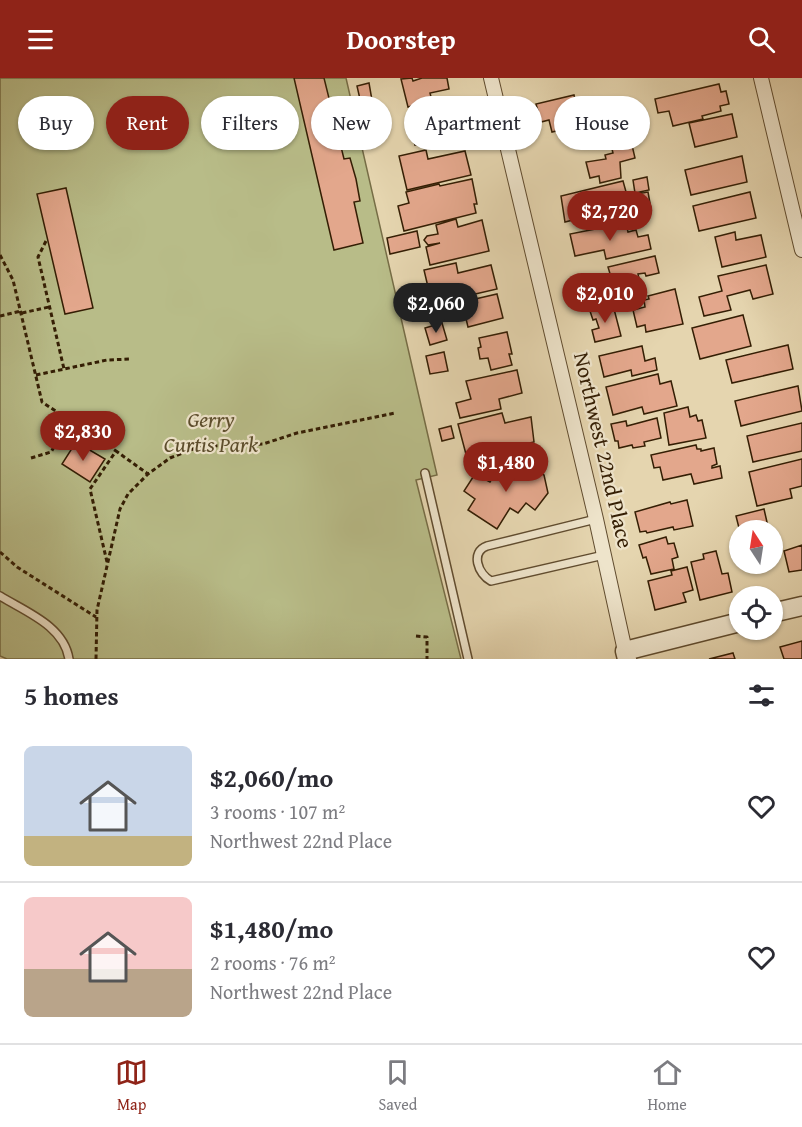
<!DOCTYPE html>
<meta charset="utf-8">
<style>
body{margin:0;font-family:"Gentium Book Plus",serif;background:#f7f7f7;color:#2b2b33;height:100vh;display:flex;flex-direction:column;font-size:22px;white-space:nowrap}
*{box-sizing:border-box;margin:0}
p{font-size:20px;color:#7c7c81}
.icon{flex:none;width:33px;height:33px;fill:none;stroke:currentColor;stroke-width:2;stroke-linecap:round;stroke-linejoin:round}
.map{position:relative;height:581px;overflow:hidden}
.sheet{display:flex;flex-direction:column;background:#fff;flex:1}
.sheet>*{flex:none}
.guide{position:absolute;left:18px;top:18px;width:766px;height:54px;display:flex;gap:12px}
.needle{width:39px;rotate:348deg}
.fabs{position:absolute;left:729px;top:442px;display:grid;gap:12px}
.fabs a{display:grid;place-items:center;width:54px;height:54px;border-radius:50%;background:#fff;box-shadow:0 2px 4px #0004;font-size:30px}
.price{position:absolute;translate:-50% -51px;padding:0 14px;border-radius:21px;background:#8f2418;color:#fff;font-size:20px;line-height:39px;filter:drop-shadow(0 2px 3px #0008)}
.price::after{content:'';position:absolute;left:50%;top:36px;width:18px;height:14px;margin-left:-9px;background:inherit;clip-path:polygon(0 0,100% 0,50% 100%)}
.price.selected{background:#222;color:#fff}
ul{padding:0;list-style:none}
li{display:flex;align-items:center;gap:18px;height:150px;padding:0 24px}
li+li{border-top:2px solid #e1e1e2}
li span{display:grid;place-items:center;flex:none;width:168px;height:120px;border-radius:9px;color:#555}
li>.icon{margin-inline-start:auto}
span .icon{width:72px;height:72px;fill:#fffc;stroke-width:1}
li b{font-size:26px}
h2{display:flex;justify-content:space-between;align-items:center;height:72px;padding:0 24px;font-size:26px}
.chip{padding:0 21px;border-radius:27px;background:#fff;box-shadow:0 2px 4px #0004;font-size:21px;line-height:54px}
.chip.selected{background:#8f2418;color:#fff}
header{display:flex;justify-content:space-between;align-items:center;height:78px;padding:0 24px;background:#8f2418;color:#fff;font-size:27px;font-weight:700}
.dock{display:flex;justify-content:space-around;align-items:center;height:84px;border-top:2px solid #e1e1e2;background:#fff;font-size:16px;color:#7c7c81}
.dock a{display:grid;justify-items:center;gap:3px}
.dock .selected{color:#8f2418}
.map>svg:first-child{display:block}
</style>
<header><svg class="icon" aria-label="menu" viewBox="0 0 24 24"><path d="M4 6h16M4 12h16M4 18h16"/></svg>Doorstep<svg class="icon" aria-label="search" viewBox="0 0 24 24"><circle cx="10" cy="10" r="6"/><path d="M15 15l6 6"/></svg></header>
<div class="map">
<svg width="802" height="581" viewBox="0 0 802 581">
<rect width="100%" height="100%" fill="#e5d5af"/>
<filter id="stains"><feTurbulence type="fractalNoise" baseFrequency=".00333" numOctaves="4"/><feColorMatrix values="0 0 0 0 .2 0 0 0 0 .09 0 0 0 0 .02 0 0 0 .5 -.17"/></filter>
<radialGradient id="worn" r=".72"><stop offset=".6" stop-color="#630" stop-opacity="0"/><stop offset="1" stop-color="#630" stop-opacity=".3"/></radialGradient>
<path fill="#b8bc88" stroke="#766d46" stroke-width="1.5" d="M0 0H346L437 397 416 402 461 581H7L0 578Z"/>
<path fill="#e3a78c" stroke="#341e04" stroke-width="1.5" d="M294 0H324L344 81 350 80 356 101 360 123 354 124 363 165 334 172Z
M412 0 413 3 422 0H447L449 11 430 15 432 23 408 29 401 1Z
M369 5 373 28 362 30 357 8Z
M719 6 721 14 726 13 729 26 720 28 721 33 702 38 703 41 673 48 669 33 658 35 655 21Z
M574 17 581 47 552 54 549 42 541 44 536 26Z
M453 24 461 46 438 52 440 61 415 67 407 36Z
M631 33 635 51 623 53 618 42 622 41 620 35Z
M732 36 737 59 695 69 689 45Z
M631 63 635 80 620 84 621 100 600 105 599 98 590 100 586 84 606 81 605 77 613 75 611 67Z
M426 72 428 81 465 73 471 97 407 112 399 78Z
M742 78 747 104 691 117 685 92Z
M647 99 649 112 635 115 633 102Z
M472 101 477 126H474L476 135 404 153 398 128 409 125 406 114 439 106 440 108Z
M623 103 628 121 575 134 577 141 565 144 561 118Z
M66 110 93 230 65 236 37 116Z
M648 114 651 131 645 132 644 127 638 128 636 116Z
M750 114 756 140 699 153 693 128Z
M456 141 458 149 482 142 489 173 430 187 426 169 440 165 428 167 424 162 427 158 438 156 436 147Z
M626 145 628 154 636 152 638 159 648 157 651 171 606 181 604 172 575 178 570 156Z
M417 153 420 169 390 176 387 160Z
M735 154 736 162 761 157 766 179 722 189 715 159Z
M655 178 659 195 646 198 645 195 638 196 642 216 588 228 586 217H583L581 207 583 205 611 199 608 189Z
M456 185 458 195 491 187 497 211 432 226 424 192Z
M766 187 773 216 753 221 750 212 727 218 731 232 704 238 699 219 722 213 718 198Z
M675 211 683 246 646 254 645 247 637 249 633 232 645 229 644 222 649 221 648 218Z
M497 216 503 240 468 249 462 224Z
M600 226 602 234 614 231 621 258 595 264 592 252 599 250 596 241 593 242 590 233 595 232 593 228Z
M743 237 751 268 700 281 692 250Z
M442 245 447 262 430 267 425 250Z
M507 254 512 276H509L512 287 491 292 488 280 480 281 478 270 481 269 479 260Z
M788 267 793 291 732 305 726 282Z
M642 268 645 283 655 280 657 292 632 298 631 292 604 299 599 278Z
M444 274 448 293 430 296 426 278Z
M517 292 522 315 499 321 501 331 460 340 456 325 471 321 466 303Z
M658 296 660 306 671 303 677 328 644 336 642 329 613 337 606 309Z
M798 308 802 333 741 348 735 323Z
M688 329 690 339 696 337 698 343 702 342 706 360 669 367 664 335Z
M502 335 505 345 531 339 534 364 467 380 458 346Z
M657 340 661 360 644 364 645 368 633 370 632 367 619 370 618 363H615L611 346 626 343 627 348Z
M802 345V373L753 384 747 358Z
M451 348 454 360 442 363 439 351Z
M76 364 105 381 90 404 62 386Z
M696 367 697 371H701V373L714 370 717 386 712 388V390L720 388 722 400 694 406 691 396 663 402 660 389 654 390 651 377Z
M802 381V408L790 411 792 420 757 428 749 394Z
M524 384 544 397 548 415 535 432 526 425 518 435 510 430 497 451 468 432 475 421 464 413 475 396 490 404 499 389 515 398Z
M687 422 693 448 674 452 673 449 647 455 646 453 640 454 635 434 670 424 671 426Z
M764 431 769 453 740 454 736 438Z
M666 459 668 466 674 465 678 479 672 481 674 491 651 496 646 479 643 480 639 467Z
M802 467V492L789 494 784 473Z
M716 473 722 496 728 495 732 514 700 522 691 484 704 481 703 476Z
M687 489 693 512 683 515 686 524 655 532 648 503 672 497 671 493Z
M802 563V581H784L780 569Z
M733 575 735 581H709Z"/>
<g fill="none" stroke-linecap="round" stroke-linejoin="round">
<g stroke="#604c2f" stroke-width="10">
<path id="service" d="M425 395 468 581
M596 441 487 468C470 474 478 496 491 503L604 477
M0 518C26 534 64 548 69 581"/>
</g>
<g stroke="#604c2f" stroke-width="16">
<path id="minor" d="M491 0 596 441 625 573
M761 0 802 172"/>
</g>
<g stroke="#604c2f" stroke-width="21">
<path id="tertiary" d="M772 535 802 528
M627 581 625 573 740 544"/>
</g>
<path stroke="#341e04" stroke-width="3" stroke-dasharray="4.5 3" stroke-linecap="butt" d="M46 163 38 179 64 291
M0 177 13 202 42 324 116 373
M22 235 49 229
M0 238 21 233
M36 297 107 282 131 281
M31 380 51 374 70 343
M0 474 17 489 96 539
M107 484 90 411 116 373 148 396
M416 558 427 559V581
M96 581 97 532 120 431 128 416 148 396 170 380 193 371 211 368 263 366 297 355 395 335"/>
<use href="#service" stroke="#eee4cb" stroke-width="7"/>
<use href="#minor" stroke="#eee4cb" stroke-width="14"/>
<use href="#tertiary" stroke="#eee4cb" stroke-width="18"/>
</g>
<g text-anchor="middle" stroke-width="4.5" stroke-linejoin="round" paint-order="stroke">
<g font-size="22" font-style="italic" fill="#5c4d2c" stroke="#eee4cb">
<text x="211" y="349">Gerry<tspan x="211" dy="25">Curtis Park</tspan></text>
</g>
<g font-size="22" fill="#341e04" stroke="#eee4cb">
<text transform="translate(604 372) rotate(77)" y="8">Northwest 22nd Place</text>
</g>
</g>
<rect width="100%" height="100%" filter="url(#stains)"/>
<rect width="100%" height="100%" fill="url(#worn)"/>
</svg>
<div class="fabs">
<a><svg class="needle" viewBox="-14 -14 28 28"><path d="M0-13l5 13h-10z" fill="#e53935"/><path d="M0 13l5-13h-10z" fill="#7c7c81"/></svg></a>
<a><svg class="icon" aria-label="locate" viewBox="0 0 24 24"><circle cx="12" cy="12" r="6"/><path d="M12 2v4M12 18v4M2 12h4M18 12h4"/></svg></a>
</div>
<b class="price" style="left:610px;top:164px">$2,720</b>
<b class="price" style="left:605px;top:246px">$2,010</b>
<b class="price selected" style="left:436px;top:256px">$2,060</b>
<b class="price" style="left:83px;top:384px">$2,830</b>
<b class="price" style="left:506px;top:415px">$1,480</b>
<div class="guide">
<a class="chip">Buy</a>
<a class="chip selected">Rent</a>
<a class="chip">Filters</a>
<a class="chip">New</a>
<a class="chip">Apartment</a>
<a class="chip">House</a>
</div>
</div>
<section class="sheet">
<h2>5 homes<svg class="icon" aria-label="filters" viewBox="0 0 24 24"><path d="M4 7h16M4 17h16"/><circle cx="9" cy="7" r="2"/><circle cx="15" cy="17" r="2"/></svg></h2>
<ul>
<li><span style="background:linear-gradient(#c9d6e8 75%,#c2b280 0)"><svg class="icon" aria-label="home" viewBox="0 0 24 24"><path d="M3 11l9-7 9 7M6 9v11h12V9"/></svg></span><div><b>$2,060/mo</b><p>3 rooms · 107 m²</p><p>Northwest 22nd Place</p></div><svg class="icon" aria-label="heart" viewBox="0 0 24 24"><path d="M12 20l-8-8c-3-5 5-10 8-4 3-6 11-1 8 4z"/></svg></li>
<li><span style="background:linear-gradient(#f6c9c9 60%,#b9a48a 0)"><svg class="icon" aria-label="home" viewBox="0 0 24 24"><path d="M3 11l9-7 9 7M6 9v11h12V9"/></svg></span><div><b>$1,480/mo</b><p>2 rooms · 76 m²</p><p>Northwest 22nd Place</p></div><svg class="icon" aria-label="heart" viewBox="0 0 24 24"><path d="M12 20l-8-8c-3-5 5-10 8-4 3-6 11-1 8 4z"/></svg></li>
</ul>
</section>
<nav class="dock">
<a class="selected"><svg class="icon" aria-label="map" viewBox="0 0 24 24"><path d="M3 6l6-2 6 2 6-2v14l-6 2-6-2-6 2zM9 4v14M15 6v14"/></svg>Map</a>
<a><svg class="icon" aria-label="saved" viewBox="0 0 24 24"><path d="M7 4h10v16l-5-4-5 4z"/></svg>Saved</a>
<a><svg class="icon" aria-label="home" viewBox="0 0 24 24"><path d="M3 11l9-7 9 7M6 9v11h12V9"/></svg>Home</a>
</nav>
